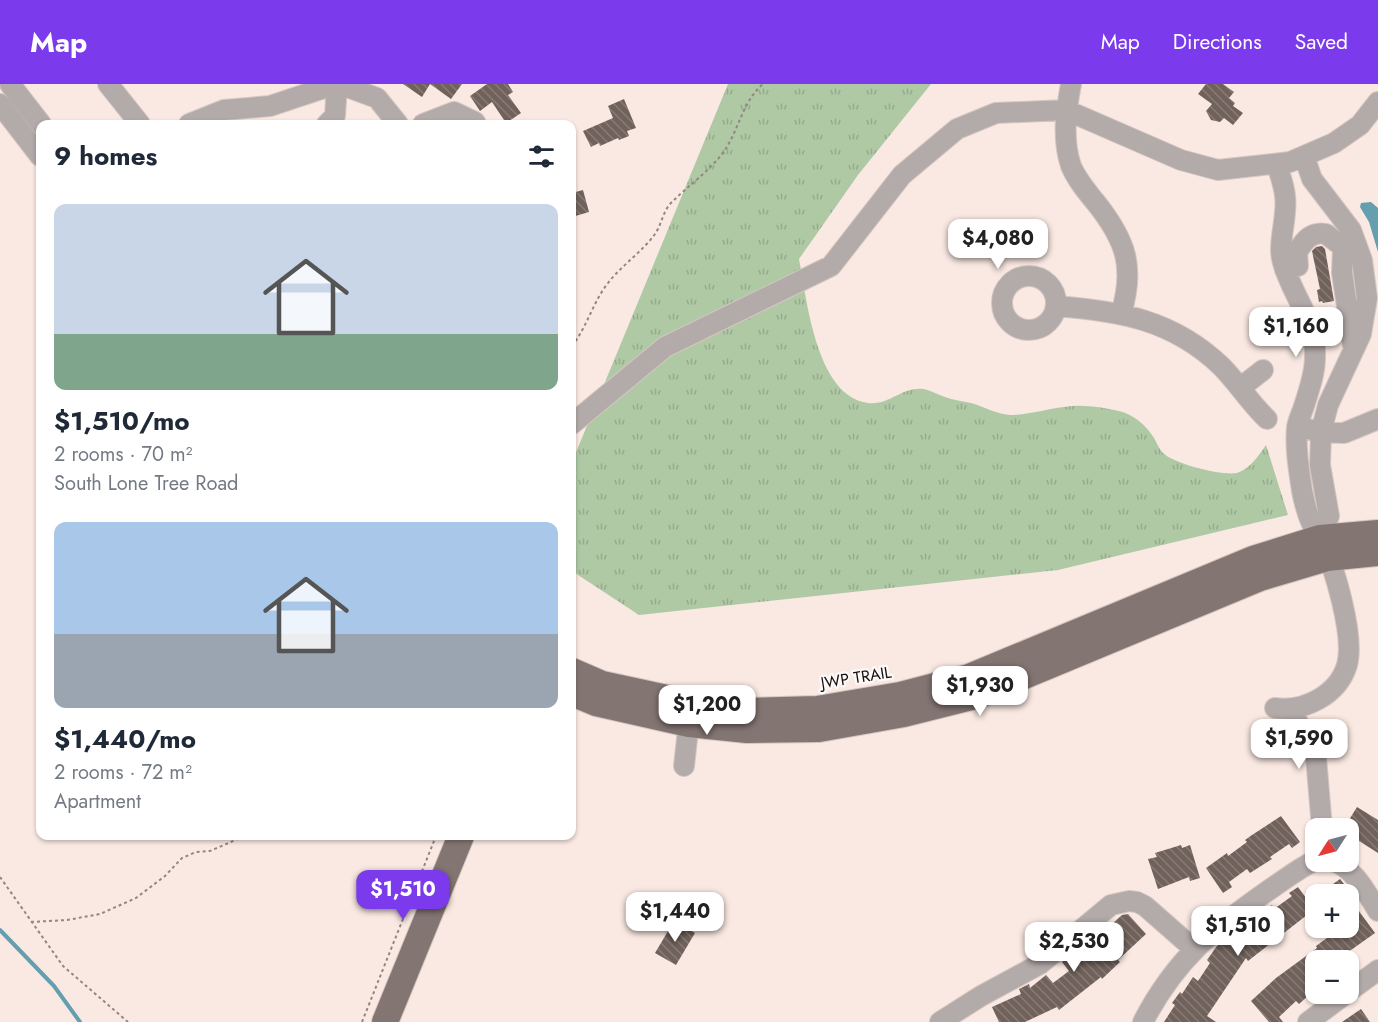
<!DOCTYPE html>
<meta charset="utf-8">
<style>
body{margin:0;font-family:Jost,sans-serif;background:#f6f6f7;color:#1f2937;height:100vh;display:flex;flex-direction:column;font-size:22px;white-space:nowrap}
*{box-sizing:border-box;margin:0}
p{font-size:20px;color:#747a83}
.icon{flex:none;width:33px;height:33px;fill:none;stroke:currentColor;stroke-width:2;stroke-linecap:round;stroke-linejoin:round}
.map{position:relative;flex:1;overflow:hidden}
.drawer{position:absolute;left:36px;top:36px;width:540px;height:720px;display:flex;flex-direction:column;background:#fff;border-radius:12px;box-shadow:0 2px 4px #0004}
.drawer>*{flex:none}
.needle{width:39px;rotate:234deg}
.controls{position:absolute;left:1305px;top:734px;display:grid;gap:12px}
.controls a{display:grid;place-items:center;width:54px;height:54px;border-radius:12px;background:#fff;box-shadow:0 2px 4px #0004;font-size:30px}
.price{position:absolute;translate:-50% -51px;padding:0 14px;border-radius:12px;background:#fff;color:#222;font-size:20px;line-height:39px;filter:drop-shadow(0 2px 3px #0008)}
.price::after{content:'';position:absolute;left:50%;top:36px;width:18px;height:14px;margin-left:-9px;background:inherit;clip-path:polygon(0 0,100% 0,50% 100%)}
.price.selected{background:#7c3aed;color:#fff}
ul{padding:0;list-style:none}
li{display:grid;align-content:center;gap:12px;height:318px;padding:0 18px}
li span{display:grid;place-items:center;height:186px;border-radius:12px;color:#555}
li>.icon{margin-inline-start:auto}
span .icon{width:108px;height:108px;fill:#fffc;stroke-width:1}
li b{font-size:26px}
h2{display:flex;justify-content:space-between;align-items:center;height:72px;padding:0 18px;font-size:26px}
header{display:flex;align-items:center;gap:36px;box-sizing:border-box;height:84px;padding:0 30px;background:#7c3aed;color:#fff}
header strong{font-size:28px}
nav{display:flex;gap:33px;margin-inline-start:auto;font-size:21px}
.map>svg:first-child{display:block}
</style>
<header>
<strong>Map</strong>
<nav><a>Map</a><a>Directions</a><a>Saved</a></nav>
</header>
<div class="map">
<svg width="1378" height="938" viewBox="0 0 1378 938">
<defs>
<pattern id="grass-tufts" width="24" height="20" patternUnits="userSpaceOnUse" patternTransform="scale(1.5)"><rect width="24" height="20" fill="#afc9a5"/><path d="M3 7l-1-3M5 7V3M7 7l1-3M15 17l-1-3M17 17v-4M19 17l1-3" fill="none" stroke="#96ab8d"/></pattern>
<pattern id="building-back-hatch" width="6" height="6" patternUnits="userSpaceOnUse" patternTransform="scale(1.5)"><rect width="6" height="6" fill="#70615b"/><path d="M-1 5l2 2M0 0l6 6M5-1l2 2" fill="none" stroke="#867b76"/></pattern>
</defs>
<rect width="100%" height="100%" fill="#fae9e2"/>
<path fill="url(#grass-tufts)" d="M728 0H931L858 91 799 175C807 216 816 312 868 319 889 322 901 303 923 305 931 306 938 311 945 313 953 316 963 317 971 319 985 323 996 330 1010 331 1028 331 1046 325 1064 323 1082 320 1101 323 1119 327 1133 330 1146 341 1154 354 1157 359 1159 365 1163 369 1174 380 1223 392 1237 389 1250 385 1258 372 1266 361L1288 431 1058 486 639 531 572 487V378Z"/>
<path fill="#649eaf" d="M1371 118 1378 124V168L1369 138 1360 123 1361 119Z"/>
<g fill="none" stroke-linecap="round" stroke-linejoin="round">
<path stroke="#649eaf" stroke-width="4" d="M0 846 54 902 80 938"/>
</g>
<path fill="url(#building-back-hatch)" d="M403 0H462L451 15 430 0 422 13Z
M487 0H508L513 8 508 11 521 29 506 39 492 18 480 27 470 12Z
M1206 0H1223L1234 8 1229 14 1235 19 1233 22 1243 29 1233 41 1224 34 1220 38 1211 36 1206 27 1212 20 1198 10Z
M624 15 636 44 627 47 629 52 619 56 618 54 600 62 599 59 591 63 583 47 613 34 608 22Z
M583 106 589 128 572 133V109Z
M1322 162 1325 165 1334 217 1323 219 1322 217 1319 218 1317 206 1320 205 1312 167 1316 163Z
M1357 723 1378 736V769L1348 750V744H1344Z
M1281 732 1300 758 1292 764 1289 760 1270 773 1272 775 1250 789 1247 785 1229 798 1232 803 1223 809 1206 784 1227 769 1228 772 1247 758 1245 756 1252 751Z
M1181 761 1182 764 1190 761 1200 794 1190 797 1189 793 1158 805 1148 775 1157 773 1155 769Z
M1340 795 1352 810H1319Z
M1298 803 1309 818 1316 813V843L1307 831 1248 877 1246 874 1207 932 1216 938H1164L1175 921 1172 919 1180 908 1182 910 1193 893 1198 897 1210 879 1207 876 1217 862 1232 850 1234 854 1251 841 1249 837 1257 831 1272 821 1274 825 1292 812 1289 809Z
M1348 812 1375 849 1337 876H1316V917L1309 911 1299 920 1296 917 1279 933 1283 938H1269L1251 917 1276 894 1317 864 1316 862 1342 843H1348Z
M1128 830 1146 850 1118 876 1120 878 1102 895 1101 893 1059 926 1057 923 1025 938H999L992 923 1021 910 1019 905 1029 900 1030 904 1046 891 1053 899 1069 887 1062 878 1100 845 1103 848 1122 831Z
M674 837 695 849 676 881 655 869Z
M1361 925 1370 938H1342Z"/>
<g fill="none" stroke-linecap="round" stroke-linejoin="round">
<g stroke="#d5c6c0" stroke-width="22">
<path id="minor" d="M10 0 41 40
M108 0 140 40
M339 0 377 14 398 40
M1071 0C1066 27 1062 55 1071 82 1077 96 1087 108 1097 120 1126 157 1135 183 1121 230
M0 20 40 72
M189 40 224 26 270 22 336 0
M327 40 335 32 337 0
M423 40 454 28 475 38 476 40
M1304 72 1312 95 1351 146 1362 176 1367 214 1361 250 1328 321 1321 348 1320 381 1329 432 1320 454
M1343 163 1342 189 1353 262
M1285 186 1298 182 1297 168C1304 157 1311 147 1326 150L1343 163
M1002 219a27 27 0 1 1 54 0a27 27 0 1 1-54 0Z
M1056 222C1120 227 1173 236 1221 282 1238 299 1250 319 1267 335
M1240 304 1263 286
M572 340 665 263 831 182 902 91 957 45 996 29 1066 26 1181 76 1218 86 1290 78 1334 59 1360 41 1378 18
M1308 345 1321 348 1344 349 1378 335
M1275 624C1304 628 1338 611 1347 581 1355 552 1334 481 1320 453 1318 448 1313 443 1311 438 1307 429 1304 417 1302 407 1299 387 1295 364 1297 343 1298 336 1302 329 1304 322 1309 306 1315 290 1315 273 1317 236 1290 210 1282 175 1278 157 1288 131 1285 112 1284 101 1280 91 1277 81
M1291 625 1316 673 1322 744
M684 682 690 628
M1332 777C1354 783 1367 810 1378 827
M1348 908 1378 886
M940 938 981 912 1040 880 1111 821 1129 817 1137 818 1145 822 1194 865
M1143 938C1175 876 1213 845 1269 806 1284 796 1299 784 1316 776
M1308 938 1347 909"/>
</g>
<g stroke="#d5c6c0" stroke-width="28">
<path id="major" d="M572 587 602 600 690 619 748 627 817 625 900 611 969 593 1253 475 1320 454 1378 449
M572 609 596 619 689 640 747 646 819 645 904 630 976 612 1260 494 1327 474 1378 469
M385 938 461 752"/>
</g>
<path stroke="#928681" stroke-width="2" stroke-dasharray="3 3" stroke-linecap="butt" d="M572 262C587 243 593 218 608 199 622 181 642 168 655 150 662 140 663 126 672 118 688 102 708 88 722 70 739 48 741 19 763 0
M0 793 63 882 128 938
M31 838 67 836 100 830 136 814 165 792 182 774 196 768 210 767 240 754 277 752
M362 938 436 752"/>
<use href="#minor" stroke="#b3abaa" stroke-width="20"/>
<use href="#major" stroke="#837572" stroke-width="26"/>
</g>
<g text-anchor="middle" stroke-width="4.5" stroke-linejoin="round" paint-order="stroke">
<g font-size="16" fill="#140e0c" stroke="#fdf9f8">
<text transform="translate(856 593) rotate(-9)" y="6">JWP TRAIL</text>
</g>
</g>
</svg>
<div class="controls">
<a><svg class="needle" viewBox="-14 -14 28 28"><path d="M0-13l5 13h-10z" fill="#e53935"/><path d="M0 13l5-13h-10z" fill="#747a83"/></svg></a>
<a>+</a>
<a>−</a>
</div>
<b class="price" style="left:998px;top:186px">$4,080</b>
<b class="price" style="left:1296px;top:274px">$1,160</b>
<b class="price" style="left:980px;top:633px">$1,930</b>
<b class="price" style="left:707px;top:652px">$1,200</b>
<b class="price" style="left:1299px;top:686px">$1,590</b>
<b class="price selected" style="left:403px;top:837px">$1,510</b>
<b class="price" style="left:675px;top:859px">$1,440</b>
<b class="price" style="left:1238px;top:873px">$1,510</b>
<b class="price" style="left:1074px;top:889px">$2,530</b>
<section class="drawer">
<h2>9 homes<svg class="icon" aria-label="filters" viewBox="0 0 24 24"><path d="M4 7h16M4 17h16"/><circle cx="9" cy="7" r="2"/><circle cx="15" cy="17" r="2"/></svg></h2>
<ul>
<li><span style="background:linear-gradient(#c9d6e8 70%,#7fa58c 0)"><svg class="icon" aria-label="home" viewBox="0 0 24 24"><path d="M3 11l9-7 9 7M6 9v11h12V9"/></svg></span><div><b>$1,510/mo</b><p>2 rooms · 70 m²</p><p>South Lone Tree Road</p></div></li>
<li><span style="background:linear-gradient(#a9c7e8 60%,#9aa5b1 0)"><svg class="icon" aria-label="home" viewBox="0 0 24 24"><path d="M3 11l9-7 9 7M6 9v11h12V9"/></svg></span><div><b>$1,440/mo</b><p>2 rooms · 72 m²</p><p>Apartment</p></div></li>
</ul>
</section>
</div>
